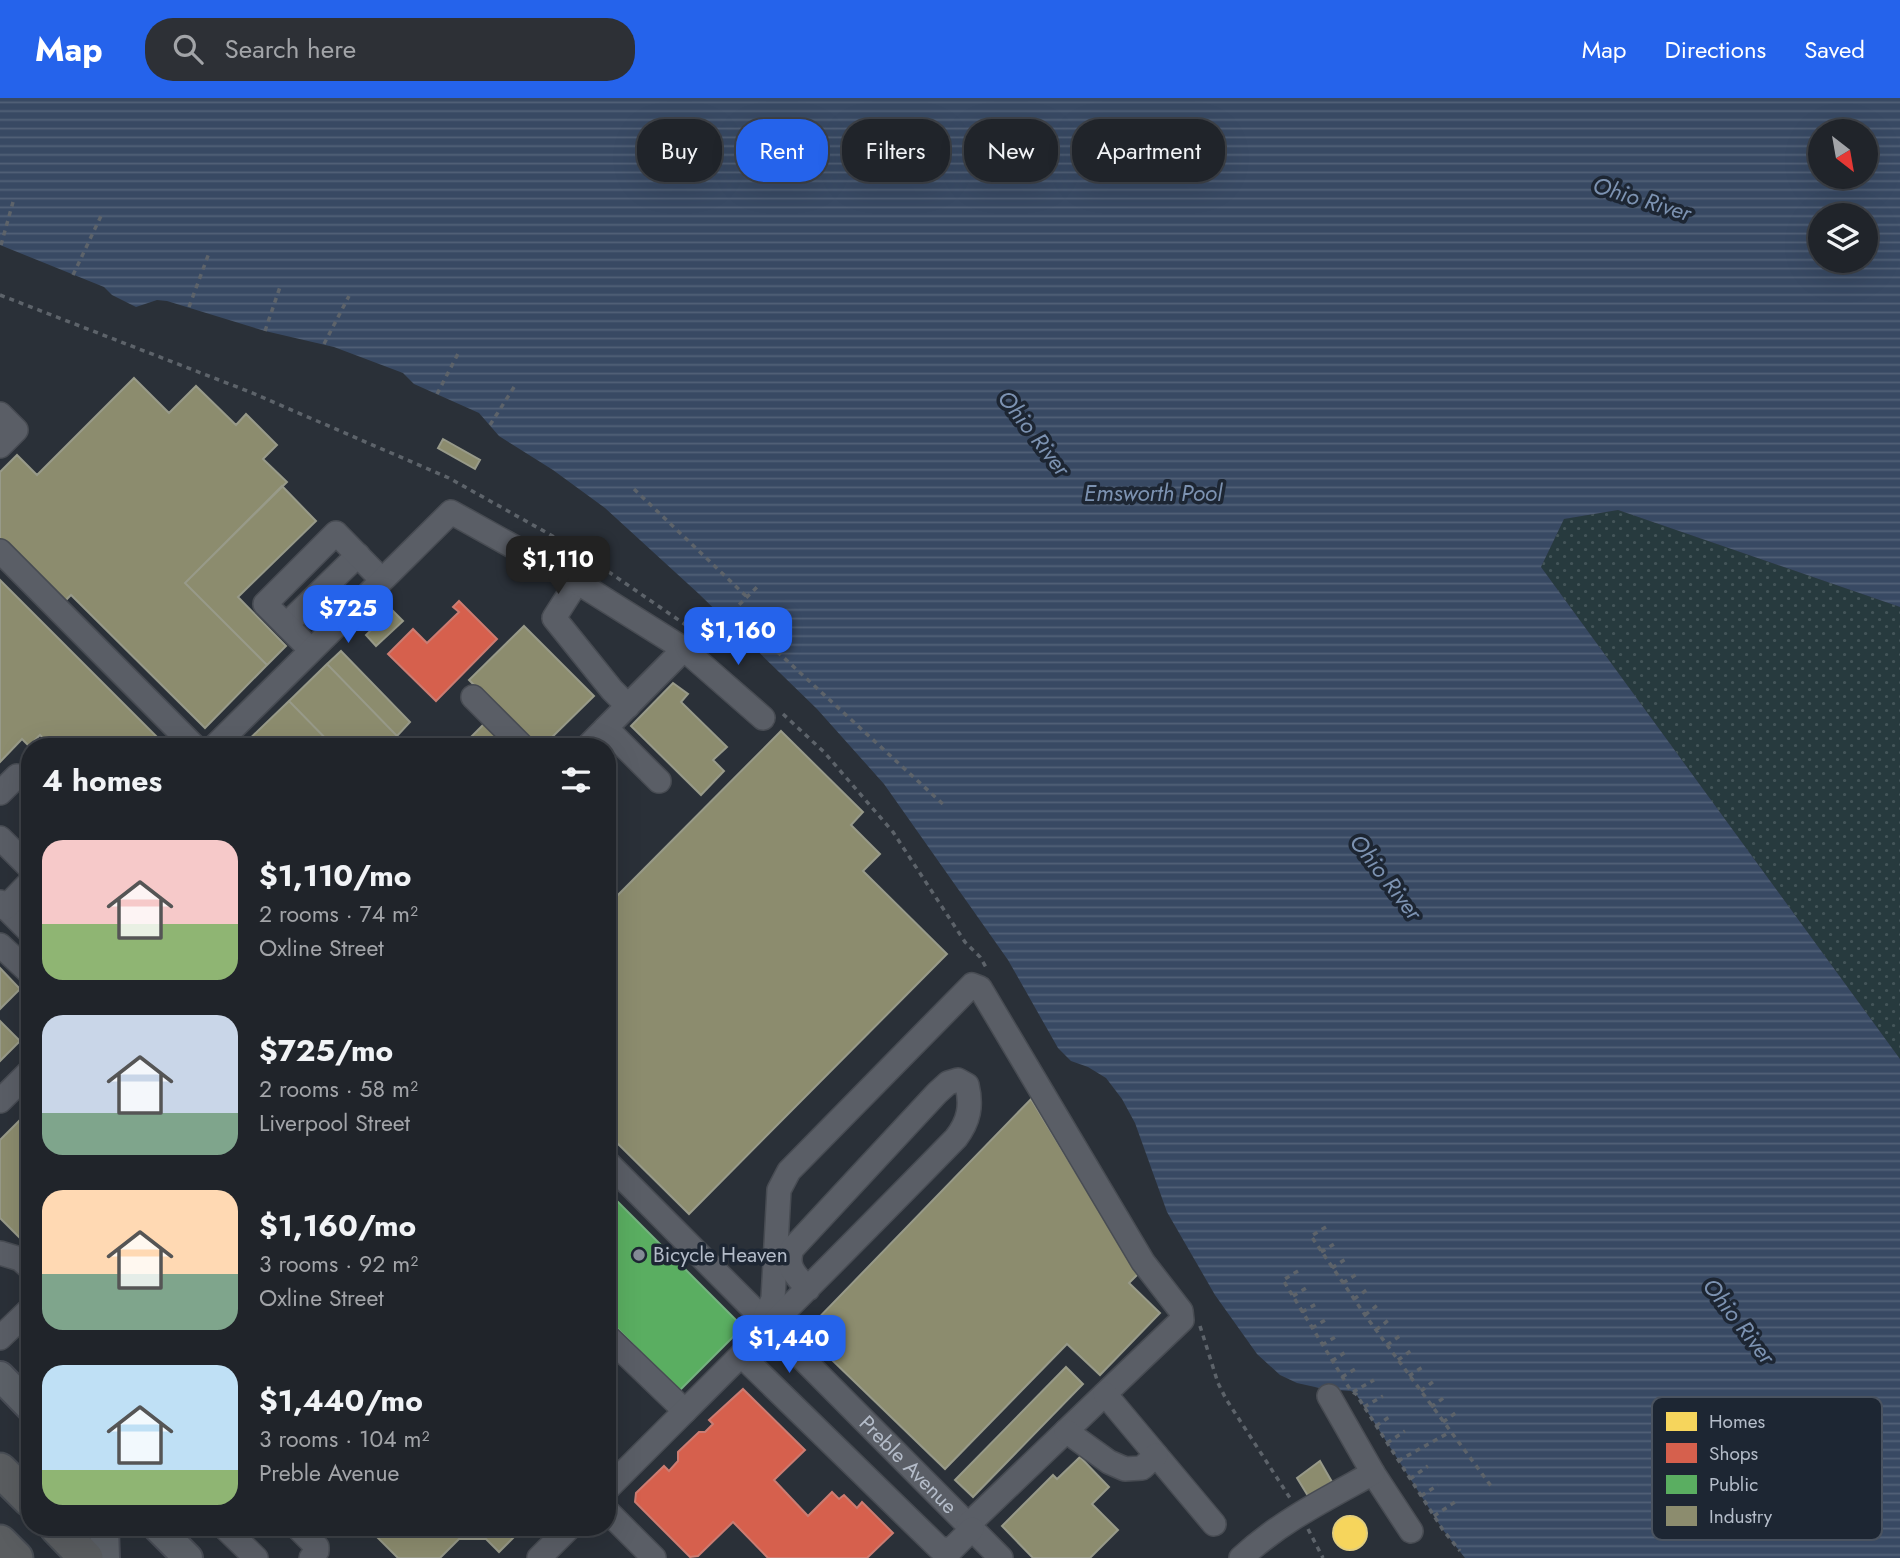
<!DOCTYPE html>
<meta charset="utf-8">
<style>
body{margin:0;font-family:Jost,sans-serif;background:#2d3036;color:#f1f3f6;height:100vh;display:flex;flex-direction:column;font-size:26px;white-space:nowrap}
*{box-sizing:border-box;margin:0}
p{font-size:23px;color:#a2a4a8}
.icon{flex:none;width:38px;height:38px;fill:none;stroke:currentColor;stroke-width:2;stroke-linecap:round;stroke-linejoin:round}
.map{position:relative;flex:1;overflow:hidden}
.details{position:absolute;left:21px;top:640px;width:595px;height:798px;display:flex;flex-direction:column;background:#20242a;border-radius:28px;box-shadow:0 7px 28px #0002,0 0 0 2px #3d4147}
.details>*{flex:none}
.hud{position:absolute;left:637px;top:21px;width:665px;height:63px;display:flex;gap:14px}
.needle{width:46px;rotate:149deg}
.tools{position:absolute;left:1808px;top:21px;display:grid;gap:14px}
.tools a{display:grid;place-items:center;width:70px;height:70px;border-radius:50%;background:#20242a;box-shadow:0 7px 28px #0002,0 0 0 2px #3d4147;font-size:35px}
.price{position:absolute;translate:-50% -60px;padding:0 16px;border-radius:14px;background:#2563eb;color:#fff;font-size:23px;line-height:46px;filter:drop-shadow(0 2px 4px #0008)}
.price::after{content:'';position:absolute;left:50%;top:42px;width:21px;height:16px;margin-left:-10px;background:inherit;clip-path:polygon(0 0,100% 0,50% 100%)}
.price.on{background:#222;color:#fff}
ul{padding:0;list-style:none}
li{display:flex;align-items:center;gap:21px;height:175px;padding:0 21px}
li span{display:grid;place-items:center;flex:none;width:196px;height:140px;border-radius:21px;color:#555}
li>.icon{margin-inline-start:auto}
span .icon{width:84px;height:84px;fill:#fffc;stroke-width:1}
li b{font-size:30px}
h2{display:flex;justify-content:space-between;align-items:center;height:84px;padding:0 21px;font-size:30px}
.pill{padding:0 24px;border-radius:28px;background:#20242a;box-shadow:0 7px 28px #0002,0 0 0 2px #3d4147;font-size:24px;line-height:63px}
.pill.on{background:#2563eb;color:#fff}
header{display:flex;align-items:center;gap:42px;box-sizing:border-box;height:98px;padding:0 35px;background:#2563eb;color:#fff}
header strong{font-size:33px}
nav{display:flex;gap:38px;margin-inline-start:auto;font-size:24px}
.search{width:490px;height:63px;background:#2d3036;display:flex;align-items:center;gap:18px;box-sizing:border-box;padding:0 24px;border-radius:28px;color:#a2a4a8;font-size:26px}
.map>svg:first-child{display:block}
</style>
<header>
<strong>Map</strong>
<div class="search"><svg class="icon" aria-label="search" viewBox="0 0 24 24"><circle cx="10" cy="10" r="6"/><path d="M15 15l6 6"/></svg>Search here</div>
<nav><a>Map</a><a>Directions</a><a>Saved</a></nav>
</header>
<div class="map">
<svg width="1900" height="1460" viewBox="0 0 1900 1460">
<defs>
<pattern id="grass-dots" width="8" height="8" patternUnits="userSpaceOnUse" patternTransform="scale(1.75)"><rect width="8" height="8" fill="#273a3e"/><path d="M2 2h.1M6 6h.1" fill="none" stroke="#445559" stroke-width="1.8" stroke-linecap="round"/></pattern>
<pattern id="water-rules" width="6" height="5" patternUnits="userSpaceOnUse" patternTransform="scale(1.75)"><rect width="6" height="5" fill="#384963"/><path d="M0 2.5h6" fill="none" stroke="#526178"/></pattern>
</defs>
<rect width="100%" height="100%" fill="#2a3038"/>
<path fill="url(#grass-dots)" d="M1618 412 1900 509V961L1541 469 1564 421Z"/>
<path fill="url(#water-rules)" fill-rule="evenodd" d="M0 0H1900V509L1618 412 1564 421 1541 469 1900 961V1460H1465L1443 1432 1356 1296 1351 1293 1324 1291 1297 1285 1280 1277 1257 1256 1215 1197 1167 1114 1135 1025 1122 1001 1106 980 1088 969 1071 963 1058 950 1008 862 884 686 817 611 699 496 605 410 553 372 499 338 479 315 414 286 403 275 334 249 265 233 167 203 157 202 136 209 112 197 104 189 0 147ZM1820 33H1866V79H1820ZM1820 117H1866V163H1820Z"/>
<path fill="#f6d55c" stroke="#e2ce7d" stroke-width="2" d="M1333 1435a17 17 0 1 1 34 0a17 17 0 1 1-34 0Z"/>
<path fill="#d6604d" stroke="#cc7c72" stroke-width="2" d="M459 503 497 541 436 603 388 556 413 531 427 545 459 514 453 509Z
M743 1291 805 1352 774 1382 808 1418 832 1394 839 1401 844 1397 857 1410 862 1404 893 1435 867 1460H768L733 1424 698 1458 690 1459 635 1404 636 1395 664 1368 669 1373 678 1363V1354L699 1334H705L713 1326 709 1322Z"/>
<path fill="#5aae61" stroke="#75b280" stroke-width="2" d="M607 1093 743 1229 679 1293 607 1220Z"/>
<path fill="#8c8c6e" stroke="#989a89" stroke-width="2" d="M134 280 169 315 196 288 236 327 246 316 277 347 263 361 287 384 185 485 267 567 205 630 71 497 61 507 0 446V374L17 357 37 377Z
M443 341 480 362 475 371 438 350Z
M282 388 316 423 238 499 286 548 267 567 185 485Z
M0 482 167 649H52L40 637 29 648 22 641 0 664Z
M392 512 403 523 376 548 366 537Z
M524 528 594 598 542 649H536L469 582Z
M341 553 410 624 397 638 327 566Z
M327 566 397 638 385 649H334L289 603Z
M673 585 688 596 681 604 727 649 713 662 724 673 701 697 631 628Z
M289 603 334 649H241Z
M489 621 511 643 504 649H461Z
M781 633 863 714 851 727 880 756 863 773 947 856 689 1116 607 1035V808Z
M0 870 20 891 0 911Z
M0 923 20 943 0 963Z
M1031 1001 1138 1176 1129 1185 1160 1215 1100 1277 1067 1246 945 1371 804 1235Z
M30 1012V1150L0 1120V1042Z
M1066 1269 1083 1286 973 1399 955 1382Z
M1080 1359 1109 1389 1092 1406 1118 1432 1090 1460H1033L1002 1428 1053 1377 1057 1381Z
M1320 1363 1332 1384 1308 1398 1297 1380Z
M368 1430H523L499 1454 486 1441H459L440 1460H398Z"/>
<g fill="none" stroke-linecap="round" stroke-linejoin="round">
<g stroke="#484c53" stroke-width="26">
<g id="minor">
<path d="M0 316 16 332 0 348"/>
<path d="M0 453 195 649"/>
<path d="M577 484 554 520 612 592 628 608"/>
<path d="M286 527 358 457"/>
<path d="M311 552 265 506 336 435 382 482"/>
<path d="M473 599 523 649"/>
<path d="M606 630 659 683"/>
<path d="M214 649 451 414 577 484 684 551 763 620"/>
<path d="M587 649 684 551"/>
<path d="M0 695 17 678 24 679 30 685"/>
<path d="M0 740 30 770"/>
<path d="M0 804 30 834"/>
<path d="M5 810 30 784"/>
<path d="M0 847 30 875"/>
<path d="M0 1003 30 973"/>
<path id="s1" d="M607 1064 1001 1460"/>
<path d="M0 1155 20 1161 30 1170"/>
<path d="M764 1221 773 1201 779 1092 789 1073 972 887 980 890 1143 1164 1181 1213 1182 1222 968 1427"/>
<path d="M607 1238 685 1313"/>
<path d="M0 1240 30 1211"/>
<path d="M742 1258 939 1450 951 1452 972 1431"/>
<path d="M1105 1296 1214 1426"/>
<path d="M1066 1333 1109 1364 1125 1371 1142 1370 1156 1357"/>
<path d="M1373 1375 1411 1433"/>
<path d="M607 1391C724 1274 841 1158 956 1040 969 1023 972 1008 967 987L958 982 948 985 937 995 792 1151C785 1170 797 1178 808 1191"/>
<path d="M607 1413 654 1460"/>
<path d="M225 1430 256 1460"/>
<path d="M298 1430 317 1449V1453L311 1460"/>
<path d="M539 1460 569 1430"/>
<path d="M1241 1460C1281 1423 1326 1401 1373 1375L1329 1298"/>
</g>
</g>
<g stroke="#484c55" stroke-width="32">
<path id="major" d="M0 1278 30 1309
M104 1430 105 1460
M158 1430 188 1460"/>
</g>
<g stroke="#474c53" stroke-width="37">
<path id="highway" d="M0 1372 30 1402
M57 1430 86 1460
M0 1444 16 1460"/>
</g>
<path stroke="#5d636a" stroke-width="3.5" stroke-dasharray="5 5" stroke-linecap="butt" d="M1 147 13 104
M73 177 101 118
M0 197 250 294 449 380 574 450 696 534
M189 209 209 155
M265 233 281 186
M324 246 349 198
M437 296 460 252
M490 327 516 286
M634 391 747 499
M733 513 945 708
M725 521 759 487
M783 616 824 654 893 734 965 844 980 859 987 871
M1326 1129 1311 1138 1365 1217 1491 1388
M1321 1154 1336 1145
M1332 1170 1347 1160
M1298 1173 1283 1182 1351 1293 1356 1296 1443 1432 1460 1453
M1343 1185 1357 1176
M1293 1198 1308 1189
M1354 1201 1368 1191
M1302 1214 1318 1205
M1365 1217 1379 1206
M1200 1228 1218 1285 1226 1301 1290 1400
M1312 1230 1327 1221
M1376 1232 1390 1221
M1322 1247 1337 1238
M1387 1247 1401 1237
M1398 1262 1412 1252
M1332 1263 1347 1253
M1409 1278 1424 1268
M1342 1279 1357 1270
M1421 1293 1434 1283
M1353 1294 1374 1282
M1364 1309 1383 1298
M1431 1309 1446 1298
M1443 1324 1457 1314
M1376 1328 1392 1317
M1387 1345 1405 1333
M1398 1363 1450 1334
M1410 1381 1428 1368
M1421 1398 1438 1387
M1434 1418 1455 1404
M1308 1431 1323 1460"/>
<use href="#minor" stroke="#5a5e66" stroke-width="23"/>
<use href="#major" stroke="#5c6168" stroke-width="28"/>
<use href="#highway" stroke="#5a5d60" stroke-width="33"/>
</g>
<circle fill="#848b96" stroke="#1d2633" stroke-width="2.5" cx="639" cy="1157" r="7"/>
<g text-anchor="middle" stroke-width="7" stroke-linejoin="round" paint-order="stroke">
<g font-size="21" fill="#b4bcc9" stroke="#1d2633" text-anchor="start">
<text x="653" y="1164">Bicycle Heaven</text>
</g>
<g font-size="21" fill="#b4bcc9" stroke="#1d2633">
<text dy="7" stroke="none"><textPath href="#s1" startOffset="427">Preble Avenue</textPath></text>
</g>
<g font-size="23" font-style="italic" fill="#7c92b1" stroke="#1d2633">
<text transform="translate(1642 101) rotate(17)" y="8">Ohio River</text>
<text transform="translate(1034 335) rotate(52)" y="8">Ohio River</text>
<text x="1153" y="403">Emsworth Pool</text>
<text transform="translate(1386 779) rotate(52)" y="8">Ohio River</text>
<text transform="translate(1739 1223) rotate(52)" y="8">Ohio River</text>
</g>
</g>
<rect x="1652" y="1299" width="230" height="143" rx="10" fill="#1d2633" stroke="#4a5360" stroke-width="2"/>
<rect x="1666" y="1314" width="31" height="19" fill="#f6d55c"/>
<rect x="1666" y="1345" width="31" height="20" fill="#d6604d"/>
<rect x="1666" y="1377" width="31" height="19" fill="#5aae61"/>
<rect x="1666" y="1408" width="31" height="20" fill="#8c8c6e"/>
<g font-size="19" fill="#b4bcc9">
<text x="1709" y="1330">Homes</text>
<text x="1709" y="1362">Shops</text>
<text x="1709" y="1393">Public</text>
<text x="1709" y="1425">Industry</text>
</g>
</svg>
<div class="tools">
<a><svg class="needle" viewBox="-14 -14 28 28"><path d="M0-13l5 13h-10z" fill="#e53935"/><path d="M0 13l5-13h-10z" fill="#a2a4a8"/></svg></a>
<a><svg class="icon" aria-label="layers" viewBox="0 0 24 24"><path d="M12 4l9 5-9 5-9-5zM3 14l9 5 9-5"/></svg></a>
</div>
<b class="price on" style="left:558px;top:498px">$1,110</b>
<b class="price" style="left:348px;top:547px">$725</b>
<b class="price" style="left:738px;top:569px">$1,160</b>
<b class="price" style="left:789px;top:1277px">$1,440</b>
<div class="hud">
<a class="pill">Buy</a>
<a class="pill on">Rent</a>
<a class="pill">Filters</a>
<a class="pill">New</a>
<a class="pill">Apartment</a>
</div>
<section class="details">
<h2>4 homes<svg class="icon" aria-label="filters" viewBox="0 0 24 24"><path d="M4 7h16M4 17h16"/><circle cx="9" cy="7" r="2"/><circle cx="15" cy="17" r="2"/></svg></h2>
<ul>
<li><span style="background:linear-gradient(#f6c9c9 60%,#8fb573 0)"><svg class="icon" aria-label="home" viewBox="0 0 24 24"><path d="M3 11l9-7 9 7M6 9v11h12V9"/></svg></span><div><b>$1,110/mo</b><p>2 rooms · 74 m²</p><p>Oxline Street</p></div></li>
<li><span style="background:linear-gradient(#c9d6e8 70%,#7fa58c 0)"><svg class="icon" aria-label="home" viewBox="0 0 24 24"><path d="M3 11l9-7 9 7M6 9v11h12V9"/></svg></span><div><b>$725/mo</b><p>2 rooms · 58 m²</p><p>Liverpool Street</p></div></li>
<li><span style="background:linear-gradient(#ffd9b3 60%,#7fa58c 0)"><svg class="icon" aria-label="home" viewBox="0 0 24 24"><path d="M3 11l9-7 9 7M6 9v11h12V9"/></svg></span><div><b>$1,160/mo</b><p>3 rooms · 92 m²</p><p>Oxline Street</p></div></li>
<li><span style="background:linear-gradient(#bfe0f5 75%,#8fb573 0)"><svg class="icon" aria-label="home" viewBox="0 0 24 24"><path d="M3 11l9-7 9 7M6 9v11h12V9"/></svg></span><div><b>$1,440/mo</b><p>3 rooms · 104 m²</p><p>Preble Avenue</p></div></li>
</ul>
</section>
</div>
